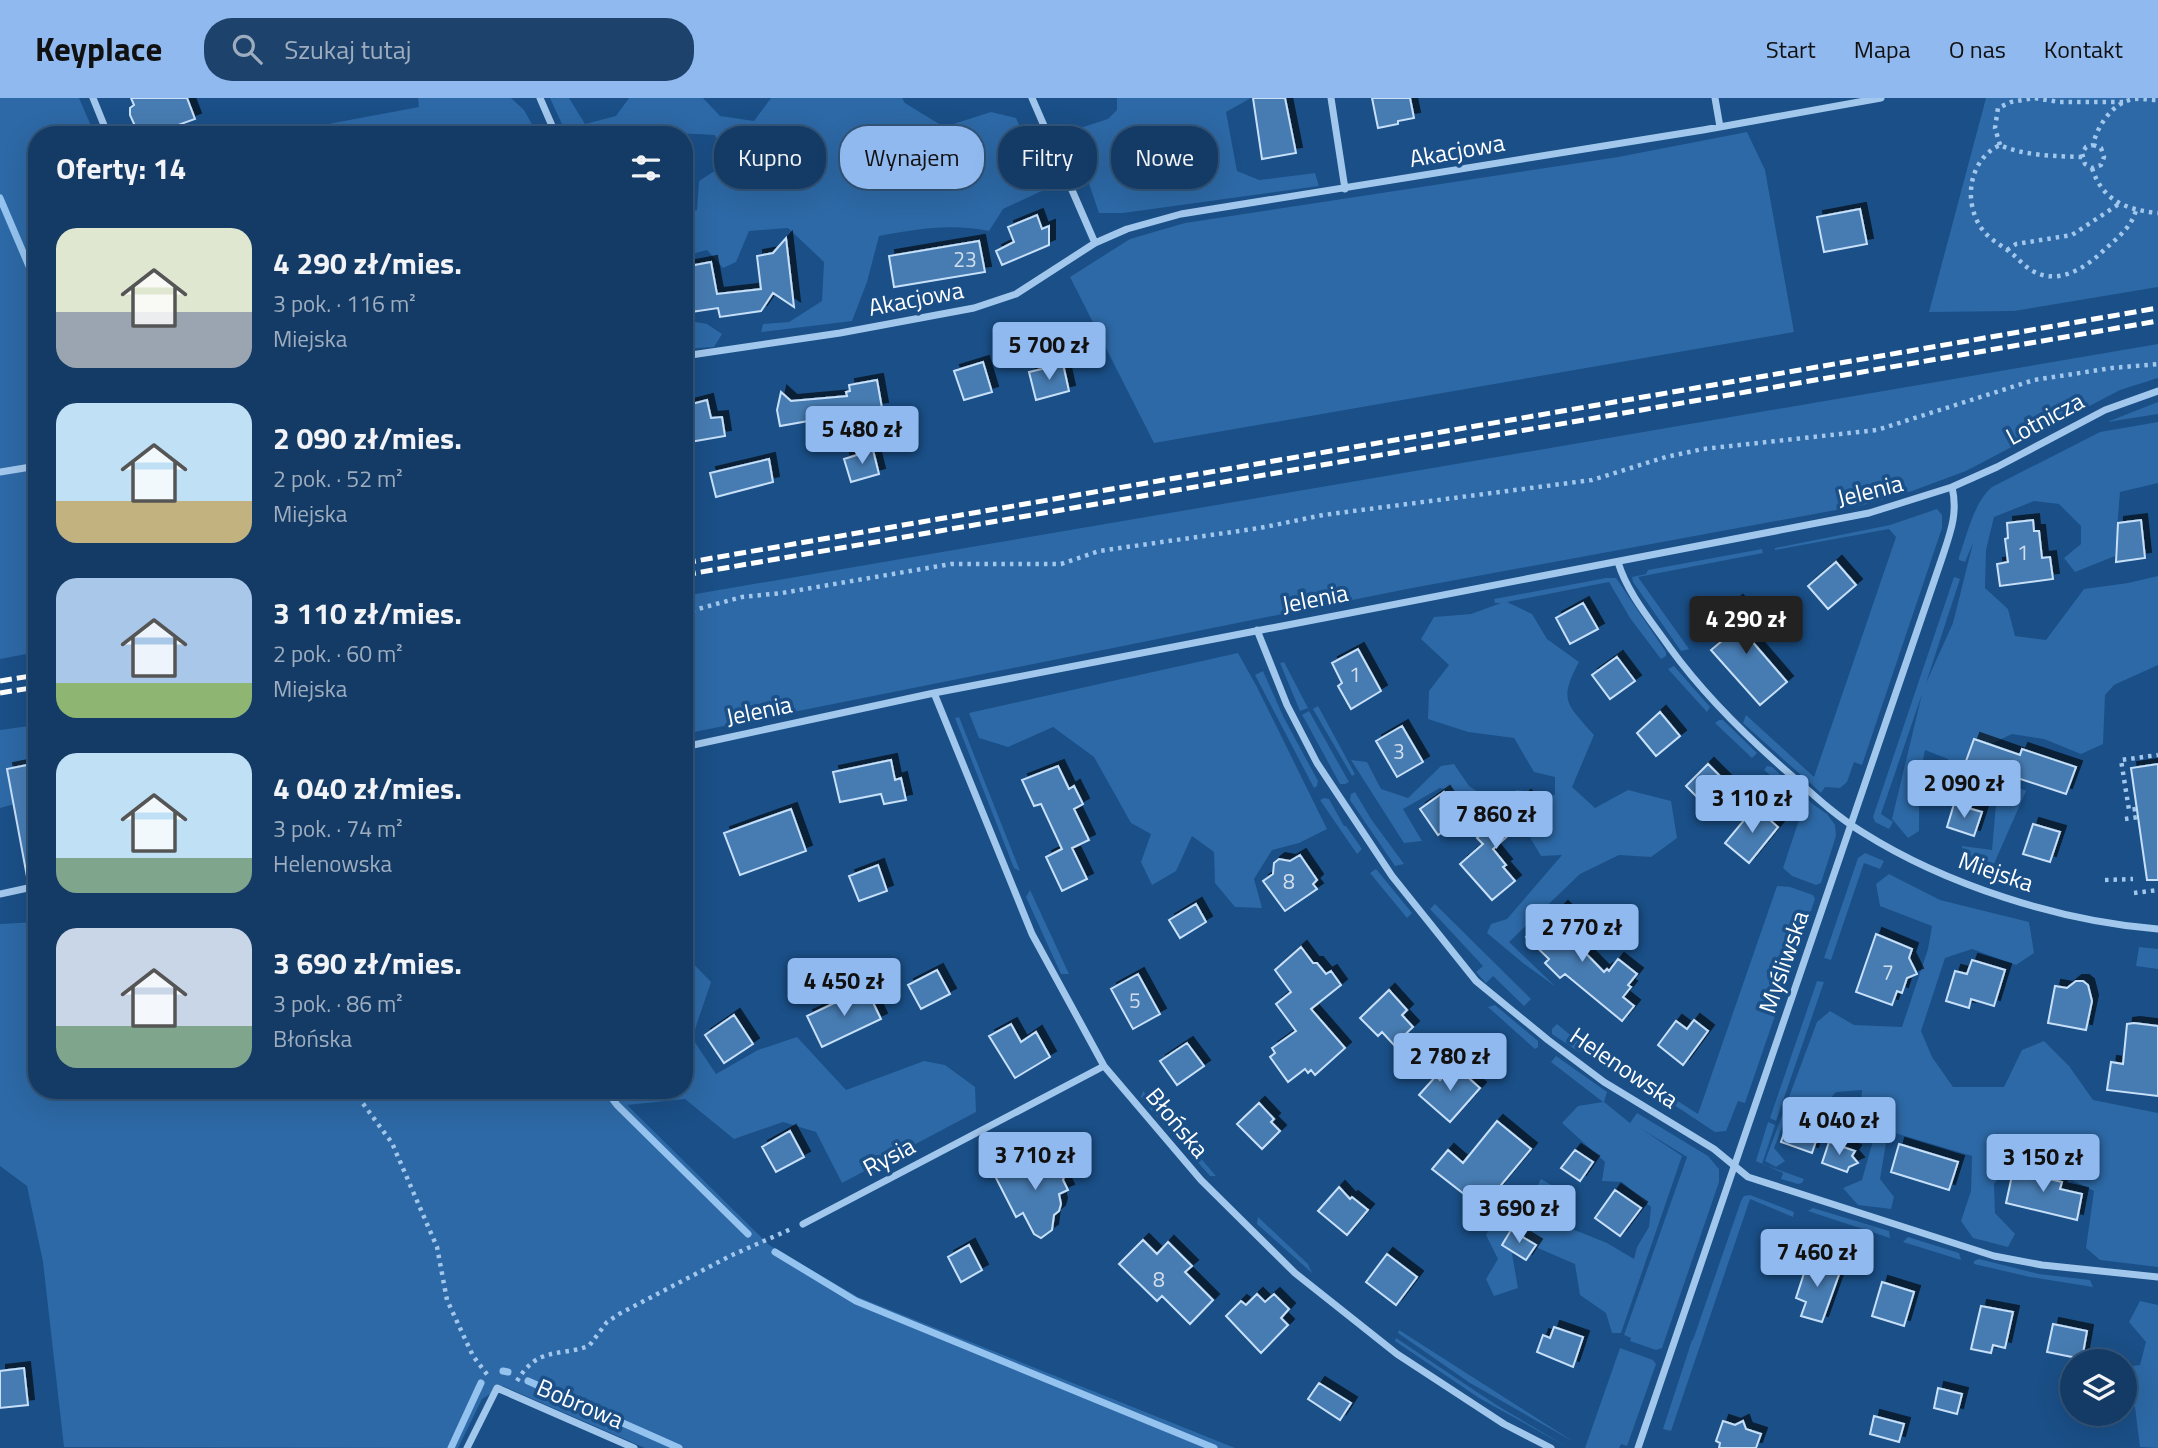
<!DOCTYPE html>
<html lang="pl">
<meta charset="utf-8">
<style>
body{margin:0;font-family:"Titillium Web",sans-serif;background:#1d426b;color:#f1f3f6;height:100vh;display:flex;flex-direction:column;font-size:26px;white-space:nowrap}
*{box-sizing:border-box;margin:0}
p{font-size:23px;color:#9dadbf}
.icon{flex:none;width:38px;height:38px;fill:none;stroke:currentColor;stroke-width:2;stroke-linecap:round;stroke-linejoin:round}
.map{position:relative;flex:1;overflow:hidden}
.drawer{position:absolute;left:28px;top:28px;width:665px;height:973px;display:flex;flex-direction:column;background:#143b65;border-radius:28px;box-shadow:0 7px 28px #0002,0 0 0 2px #335579}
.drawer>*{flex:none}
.top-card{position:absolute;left:714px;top:28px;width:665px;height:63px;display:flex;gap:14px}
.fabs{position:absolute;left:2060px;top:1251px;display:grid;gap:14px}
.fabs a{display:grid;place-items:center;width:77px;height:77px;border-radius:50%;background:#143b65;box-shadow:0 7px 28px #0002,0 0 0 2px #335579;font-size:35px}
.price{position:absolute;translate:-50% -60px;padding:0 16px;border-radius:7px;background:#90b9f0;color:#111;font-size:23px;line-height:46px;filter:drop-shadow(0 2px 4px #0008)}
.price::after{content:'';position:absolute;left:50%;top:42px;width:21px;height:16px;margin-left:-10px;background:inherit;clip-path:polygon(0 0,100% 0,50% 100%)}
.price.current{background:#222;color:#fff}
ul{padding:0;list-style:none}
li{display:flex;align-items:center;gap:21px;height:175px;padding:0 28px}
li span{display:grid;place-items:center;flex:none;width:196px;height:140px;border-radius:21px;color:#555}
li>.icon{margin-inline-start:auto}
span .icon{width:84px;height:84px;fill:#fffc;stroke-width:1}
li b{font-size:30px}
h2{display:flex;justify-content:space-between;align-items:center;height:84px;padding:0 28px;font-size:30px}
.chip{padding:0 24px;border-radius:28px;background:#143b65;box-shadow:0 7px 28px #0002,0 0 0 2px #335579;font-size:24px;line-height:63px}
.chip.current{background:#90b9f0;color:#111}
header{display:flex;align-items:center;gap:42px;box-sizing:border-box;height:98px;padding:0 35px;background:#90b9f0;color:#111}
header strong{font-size:33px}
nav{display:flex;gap:38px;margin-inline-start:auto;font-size:24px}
.search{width:490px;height:63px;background:#1d426b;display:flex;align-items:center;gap:18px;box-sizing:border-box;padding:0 24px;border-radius:28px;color:#9dadbf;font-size:26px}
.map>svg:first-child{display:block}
</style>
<header>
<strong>Keyplace</strong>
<div class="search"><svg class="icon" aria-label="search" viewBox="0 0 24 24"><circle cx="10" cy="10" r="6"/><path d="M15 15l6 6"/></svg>Szukaj tutaj</div>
<nav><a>Start</a><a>Mapa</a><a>O nas</a><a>Kontakt</a></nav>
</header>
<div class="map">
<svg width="2158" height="1350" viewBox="0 0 2158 1350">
<defs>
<filter id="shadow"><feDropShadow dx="6" dy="-6" stdDeviation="0" flood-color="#0009"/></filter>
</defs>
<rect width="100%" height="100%" fill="#1a4f87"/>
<path fill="#2d69a6" d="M0 0H79L95 37H37V554L0 561Z
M418 0H511L524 12 538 37H292L307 30 419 9Z
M550 0H569L585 26 616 18 629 0H703L720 18 754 23 771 0H902L905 5 944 29 991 14 1016 20 1046 91 1003 111 989 133C951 125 916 131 879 138L867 184 852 223 761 234 763 226 789 224 822 203 824 164 788 130 749 133 736 164 723 170 707 152 684 158V117L697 112 699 83 727 65 715 37C666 33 616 37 567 37Z
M1117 0H1251L1226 14 1237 73 1259 82 1315 75 1319 88 1123 115H1099L1071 33 1108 21 1117 12Z
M1986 0H2158V189L2014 213 1929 214Z
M1747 34 1765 72 1794 234 1154 345 1070 179 1130 141 1185 125 1618 59Z
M684 222 707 226 722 236 714 249 684 251Z
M2158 246V280L2120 292 1966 373 1912 393 1863 407 1407 491 684 636V498Z
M2158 304V316L2107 324Z
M2158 324V385L2120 394 2115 458 2075 474 2064 460 2081 446V428L2059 406 2034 403 1994 419 1986 452 1985 490 2008 511 2015 538 2046 542 2084 491 2128 485 2158 478V567L2114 587 2105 597 2103 646 2081 656 2044 641 2012 636 1981 651 1983 672 2026 693 1990 775 1962 761V748L1992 752 1996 706 1953 680 1948 661 1925 652 1919 682V733L1908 740 1892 721 1922 596 1881 716 1893 724 1889 731 1875 724 1873 719 1954 479 1960 481 1926 585 1953 525 1973 445 1965 464 1959 462V459C1967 437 1974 404 1992 389L2100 334Z
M1937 411 1942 417V430L1862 667 1854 664 1847 684 1840 690 1825 689 1821 695 1743 625 1746 617 1814 679 1896 439 1889 431 1775 452V450L1890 427Z
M1762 451 1763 455 1638 479 1689 551 1681 553 1633 484 1632 479 1646 476 1648 472Z
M1606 480H1616L1666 554V558L1661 561 1630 520 1609 484 1507 504 1532 516 1547 541 1579 564C1558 603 1567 606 1594 637L1572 689 1595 710 1628 692 1671 703 1677 740 1651 759 1619 757 1580 776 1509 844 1556 889 1523 865 1487 835 1491 826 1507 821 1562 757 1541 758 1525 731 1504 732 1481 722 1456 695 1440 690 1403 711 1422 743 1404 745 1351 662 1367 664 1381 691 1408 700 1441 668 1454 666 1469 688 1490 702 1517 692 1555 697V679L1534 674 1514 640 1468 634 1428 621 1429 593 1449 567 1421 541 1434 519 1471 516 1501 505H1495L1494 501Z
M1238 555 1257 589 1327 731 1299 745 1272 752 1254 781 1262 810 1235 809 1215 785 1214 754 1192 738 1176 773 1152 787 1141 764 1151 736 1131 725 1094 659 1053 629 1008 649 979 640 969 615Z
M1284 564 1308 610 1300 613 1280 565Z
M1674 568 1710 609 1707 614 1668 571Z
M1263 573 1284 620 1318 683 1317 688 1314 690 1255 577Z
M1318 608 1355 676 1352 678 1313 611Z
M1309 613 1349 684 1345 686H1340L1304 620 1302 617Z
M959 619 1020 773 1014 770 955 620Z
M1719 622H1723L1757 655 1752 660 1715 625Z
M37 627V700L0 710V632Z
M1767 668 1772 669 1814 707 1827 716 1835 727 1836 738 1821 785 1816 787 1792 778 1783 770 1803 710 1799 701 1764 672Z
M1355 694 1371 721 1404 766 1395 768 1350 702 1351 696Z
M1324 700 1329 701 1344 728H1346L1362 751 1357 756 1320 702Z
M1865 755 1884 763 1880 771 1864 765 1831 862 1824 860 1858 760Z
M1376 771 1412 815 1407 820 1370 775Z
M1889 776 1940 802 2029 824 2034 855 2016 867 1972 851 1945 860 1921 933 1932 959 1953 989H2004L2022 952 2044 943 2069 968 2093 1002 2158 1015V1169L2100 1162 2086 1150 2094 1093 2074 1083 2042 1058 2015 1061 1994 1086 1995 1115 2015 1136 2008 1149 1973 1140 1961 1123 1971 1093 1972 1058 1888 1033 1880 1081 1894 1099 1891 1111 1858 1107 1843 1090 1862 1082 1874 1039 1860 1023 1862 992 1836 994 1826 1005 1790 1009 1774 1050 1785 1063 1776 1069 1765 1063 1817 924 1830 913 1854 927 1902 929 1928 851 1932 828 1880 808 1876 786Z
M1777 788 1790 789 1813 797 1815 801 1745 1005 1738 1003 1726 1033 1715 1034 1659 997 1662 993 1698 1016Z
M1030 792 1069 876H1061L1026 799Z
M1435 806 1531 901 1524 908 1493 878 1486 885 1476 874 1483 868 1430 811Z
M37 824V992H684V856L711 884 692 940 716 976 758 952 797 939 846 992 924 963 945 967 975 989 976 1014 842 1085 816 1034 783 1024 734 1041 685 1001 627 1007 769 1147 858 1199 1235 1350H645L503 1288 482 1301 458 1350 64 1349 43 1164 27 1088 0 1068V826Z
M2139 849 2158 851V871L2136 868Z
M1817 883 1824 884 1776 1023 1770 1020Z
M1495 907 1538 943V949L1535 951 1488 909Z
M1557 926 1586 950 1584 953 1579 954 1552 936V931Z
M1556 958 1607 994 1604 1004 1630 1025 1637 1015 1708 1058 1719 1071V1084L1662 1250 1656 1252 1630 1243 1631 1240 1624 1237 1687 1059 1640 1030 1682 1058 1621 1235H1612L1606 1215 1580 1197 1575 1166 1526 1145 1512 1156 1518 1190 1494 1198 1486 1181 1498 1161 1486 1137 1498 1113 1525 1111 1541 1081 1553 1088 1552 1110 1562 1127 1607 1145 1634 1161 1637 1149 1649 1129 1651 1109 1622 1084 1602 1083 1605 1064 1562 1025 1578 1008 1603 1004 1551 964Z
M1143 993 1216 1078H1210L1155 1016 1156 1014 1151 1012 1141 999Z
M1768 1024 1775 1027 1762 1066 1804 1081 1802 1085 1798 1086 1781 1081 1783 1075 1756 1063Z
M1750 1097 1794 1114 1793 1119 1750 1101 1671 1333 1663 1331 1692 1242H1693L1741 1103 1744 1098Z
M1813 1110 1889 1133 1890 1140 1808 1113Z
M1258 1119 1308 1166 1312 1175 1257 1126Z
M1908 1139 1959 1155 1961 1162 1903 1144Z
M1979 1161 2039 1176 2090 1182 2093 1189 2030 1179 1974 1166V1163Z
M2140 1203 2158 1207V1350L2140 1349 2135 1309 2125 1308V1269L2140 1267 2146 1244 2129 1224Z
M1399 1232 1574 1344 1470 1285 1398 1235Z
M1396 1240 1498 1308 1569 1350 1479 1300 1395 1243Z
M1620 1250 1653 1262 1656 1266 1627 1348 1621 1346 1619 1350H1585Z"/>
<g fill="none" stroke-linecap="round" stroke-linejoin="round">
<path stroke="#95c3ef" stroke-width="7" d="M0 100 37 187
M606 992 617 1007 748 1136
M775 1154 856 1203 1214 1350
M503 1273 508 1274
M528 1283 679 1350
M451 1350 481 1285"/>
</g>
<path fill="#477bb2" stroke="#c7e0f9" stroke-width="2" filter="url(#shadow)" d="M131 0H187L195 21 156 35 153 30 147 32 146 28H135L130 17V10L134 7Z
M1253 0H1285L1296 55 1262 61Z
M1372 0H1410L1414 20 1398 23V26L1378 30Z
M1860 111 1867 146 1824 154 1817 119Z
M1037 117 1042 131 1049 128V147L1002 167 996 153 1014 144 1008 129Z
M786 140 794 209 773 195 761 213 720 219 718 210 684 215V207L689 199 684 169 711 164 717 196 761 191 757 158 773 155Z
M979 143 985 174 894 189 889 158Z
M983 264 992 294 964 302 954 273Z
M1063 266 1069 293 1036 302 1029 274Z
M877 282 882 310 780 328 777 312 781 294 791 303 847 298 846 294 850 293 849 287Z
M707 302 711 320 722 319 725 338 684 345V308Z
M873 352 879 376 851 384 844 361Z
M769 361 773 384 716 399 710 375Z
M2033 422 2034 433H2039L2042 460 2050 459 2053 481 2000 488 1997 466 2008 464 2005 441 2008 440 2007 425Z
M2141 422 2145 460 2116 464 2118 425Z
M1836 464 1856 487 1828 511 1808 488Z
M1737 503 1755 525 1744 534 1787 584 1760 607 1711 552 1723 542 1714 531 1725 522 1721 517Z
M1583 505 1598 531 1570 546 1556 520Z
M1358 551 1381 593 1351 611 1338 588 1342 585 1332 565Z
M1617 559 1635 583 1610 601 1592 577Z
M1660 614 1680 638 1656 658 1637 635Z
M1402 628 1423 664 1397 679 1376 643Z
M1974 641 2020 657 2022 651 2076 669 2066 696 1966 663Z
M891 662 895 682 901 680 906 702 884 706 881 696 840 704 833 674Z
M37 665V782L28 784 7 671Z
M1708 666 1729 687 1707 709 1686 688Z
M2158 666V782H2147L2131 670Z
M1058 668 1069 691 1074 688 1083 706 1074 711 1089 742 1072 750 1087 781 1062 793 1046 759 1062 751 1041 706 1034 708 1022 682Z
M1444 694 1462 720 1438 737 1420 711Z
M1525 698 1537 712 1493 751 1506 767 1503 769 1515 783 1492 802 1460 766 1483 746 1477 740Z
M1954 706 1982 714 1974 738 1947 729Z
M1755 709 1778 729 1749 765 1725 745Z
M791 711 806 753 740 777 724 735Z
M2033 726 2060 734 2050 764 2023 756Z
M1300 757 1317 782 1313 786 1317 791 1285 813 1263 783 1273 776 1274 765 1279 761 1290 763Z
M878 767 887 793 859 803 849 778Z
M1196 806 1206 824 1180 840 1169 822Z
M1562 809 1579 826 1568 837 1604 874 1607 871 1609 873 1618 861 1637 876 1628 887 1631 889 1623 899 1634 908 1622 923 1565 876 1560 880 1545 865 1549 861 1526 839 1548 817 1551 820Z
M1876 836 1912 851 1909 860 1917 876 1907 880 1902 895 1897 893 1892 907 1856 894Z
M1301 849 1313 865H1317L1326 876 1331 873 1341 887 1311 911 1345 950 1315 977 1311 972 1308 975 1305 971 1288 984 1270 959 1275 955 1272 950 1296 933 1276 906 1291 894 1275 872Z
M1972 862 2005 872 1994 908 1971 901 1969 910 1946 903 1955 873 1967 876Z
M937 872 950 896 921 911 908 887Z
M1138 876 1160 916 1133 931 1111 891Z
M2076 883H2083L2088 887 2092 903 2086 932 2048 925 2055 888 2067 890Z
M866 890 881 921 822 949 807 918Z
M1389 892 1407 912 1402 917 1413 929 1394 947 1382 934 1378 938 1360 920Z
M734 917 753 946 724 965 705 937Z
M1694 922 1708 933 1683 967 1658 947 1676 923 1687 931Z
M2134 925 2158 928V998L2107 992 2111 964 2123 966 2127 926Z
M1011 926 1021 944 1036 934 1050 959 1015 980 989 938Z
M1187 945 1204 968 1177 987 1160 963Z
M1454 967 1480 990 1450 1024 1419 997 1436 978 1440 982Z
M1259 1005 1274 1021 1271 1024 1280 1033 1262 1051 1237 1026Z
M1792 1012 1823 1022 1812 1055 1781 1044Z
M1497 1023 1531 1051 1482 1110 1432 1071 1448 1052 1463 1065Z
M790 1033 804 1059 776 1074 762 1049Z
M1829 1044 1855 1053 1852 1058 1858 1065 1849 1069 1847 1074 1822 1065Z
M1899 1046 1958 1064 1949 1092 1891 1074Z
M1575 1052 1593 1064 1580 1083 1561 1070Z
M1038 1058 1059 1065 1065 1076 1063 1082 1068 1092 1059 1096 1061 1106 1059 1113 1054 1117 1052 1132 1041 1140 1034 1136 1023 1115 1016 1119 996 1080Z
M2027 1070 2051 1075 2049 1081 2062 1084 2060 1091 2082 1096 2077 1122 2006 1105 2013 1073 2026 1076Z
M1339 1089 1350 1101 1352 1099 1368 1112 1347 1137 1318 1113Z
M1615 1092 1641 1110 1620 1138 1595 1120Z
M1511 1132 1536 1147 1526 1162 1502 1147Z
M1143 1142 1157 1156 1168 1144 1192 1168 1185 1174 1213 1202 1190 1226 1162 1198 1157 1203 1119 1166Z
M969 1147 982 1172 961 1184 948 1159Z
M1387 1156 1417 1179 1396 1207 1366 1184Z
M1809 1160 1841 1171 1822 1224 1801 1218 1806 1204 1796 1200Z
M1882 1184 1914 1194 1904 1228 1872 1218Z
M1257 1196 1265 1204 1274 1196 1289 1211 1281 1220 1288 1227 1261 1255 1226 1218 1241 1203 1246 1207Z
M1981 1208 2013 1214 2005 1250 1993 1247 1991 1255 1971 1251Z
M2053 1226 2087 1233 2082 1261 2047 1254Z
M1554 1229 1583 1239 1573 1269 1537 1254 1543 1237 1550 1240Z
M24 1270 28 1307 0 1310V1273Z
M1319 1285 1351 1305 1340 1322 1308 1301Z
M1938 1290 1962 1296 1957 1316 1934 1310Z
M1874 1318 1904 1326 1899 1344 1870 1336Z
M1723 1323 1735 1327 1743 1323 1746 1331 1761 1336 1756 1350H1719L1720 1345 1716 1343Z"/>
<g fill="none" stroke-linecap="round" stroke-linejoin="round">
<path stroke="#a2c7ec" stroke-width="4.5" stroke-dasharray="3.5 5" stroke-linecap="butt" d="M2000 47 1995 30 1998 10 2011 4 2034 0 2059 4H2124
M2093 47 2101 50 2104 59 2101 67 2092 70 2085 66 2082 55 2086 49 2093 47C2097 28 2113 4 2134 1 2142 0 2150 2 2158 2
M2082 59C2055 58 2024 58 2000 47 1968 62 1963 105 1982 131 1990 142 2000 146 2011 155 2018 160 2023 167 2031 172 2057 188 2084 171 2103 153 2116 141 2132 129 2136 112
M2092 70C2102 102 2126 112 2158 115
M2007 152 2016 146 2072 137 2119 106
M684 517 694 512 742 499 782 495 951 466H1061L1099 453 1260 430 1323 417 1592 382 1666 359 1703 351 1877 332 2034 282 2112 270 2158 266
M2136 711 2129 712 2121 662 2158 657
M2125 721 2138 719
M2105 782 2133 781
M2134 795 2158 792
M353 992 392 1045 437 1149 447 1202 473 1258 489 1279
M517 1283C538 1248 558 1259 589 1248L607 1224 619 1216 730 1158 791 1131"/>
<path stroke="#a2c7ec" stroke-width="7" d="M93 0 108 37
M540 0 556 37
M1032 0 1095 145
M1331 0 1345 91
M1715 0 1720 29
M684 258 840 235 974 210 1016 196 1095 145 1127 131 1181 116 1703 32 1881 0
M0 374 37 368
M1618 464C1627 495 1652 524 1670 550 1707 601 1752 644 1799 684 1819 702 1839 720 1862 734 1946 787 2059 823 2158 831
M1257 532 1287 607 1317 665 1392 778 1476 883 1548 942 1604 984 1714 1051 1748 1079 1994 1158 2042 1167 2158 1179
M934 595 1032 836 1104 968 1201 1082 1295 1175 1397 1256 1504 1326 1551 1350
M684 649 934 595 1869 415 1952 389 1997 369 2105 312 2158 293
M0 796 37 788
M803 1126 1104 968
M467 1350 497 1290 634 1350
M1638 1350 1943 457C1951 433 1958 414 1952 389"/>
<path stroke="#fff" stroke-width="5" stroke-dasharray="12 5" stroke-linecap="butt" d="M684 465 2158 210
M684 477 2158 223
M0 583 37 577
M0 595 37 589"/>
</g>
<g text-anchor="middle" stroke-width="7" stroke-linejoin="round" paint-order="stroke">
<g font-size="21" fill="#d1deec">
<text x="965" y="169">23</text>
<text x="2023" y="462">1</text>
<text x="1355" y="584">1</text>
<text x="1399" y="661">3</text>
<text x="1289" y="791">8</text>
<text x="1888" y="882">7</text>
<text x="1135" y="910">5</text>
<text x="1159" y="1189">8</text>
</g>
<g font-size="24" fill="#fff" stroke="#1a4f87">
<text transform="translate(1457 53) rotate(-10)" y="8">Akacjowa</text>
<text transform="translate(916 201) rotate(-11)" y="8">Akacjowa</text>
<text transform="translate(2045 321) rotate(-28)" y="8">Lotnicza</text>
<text transform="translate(1870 393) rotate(-14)" y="8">Jelenia</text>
<text transform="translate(1315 501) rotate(-11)" y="8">Jelenia</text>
<text transform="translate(759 613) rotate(-12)" y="8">Jelenia</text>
<text transform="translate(1996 774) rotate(19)" y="8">Miejska</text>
<text transform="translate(1784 864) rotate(-71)" y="8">Myśliwska</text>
<text transform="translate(1624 970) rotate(34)" y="8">Helenowska</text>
<text transform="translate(1177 1025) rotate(50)" y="8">Błońska</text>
<text transform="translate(889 1059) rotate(-28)" y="8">Rysia</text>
<text transform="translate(580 1306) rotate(23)" y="8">Bobrowa</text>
</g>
</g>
</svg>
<div class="fabs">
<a><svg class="icon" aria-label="layers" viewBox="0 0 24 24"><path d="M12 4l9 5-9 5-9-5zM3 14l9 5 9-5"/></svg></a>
</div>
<b class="price" style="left:1049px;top:284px">5 700 zł</b>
<b class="price" style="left:862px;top:368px">5 480 zł</b>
<b class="price current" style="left:1746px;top:558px">4 290 zł</b>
<b class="price" style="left:1964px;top:722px">2 090 zł</b>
<b class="price" style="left:1752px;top:737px">3 110 zł</b>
<b class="price" style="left:1496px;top:753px">7 860 zł</b>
<b class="price" style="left:1582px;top:866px">2 770 zł</b>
<b class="price" style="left:844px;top:920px">4 450 zł</b>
<b class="price" style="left:1450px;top:995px">2 780 zł</b>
<b class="price" style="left:1839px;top:1059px">4 040 zł</b>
<b class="price" style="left:1035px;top:1094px">3 710 zł</b>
<b class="price" style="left:2043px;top:1096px">3 150 zł</b>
<b class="price" style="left:1519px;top:1147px">3 690 zł</b>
<b class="price" style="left:1817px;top:1191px">7 460 zł</b>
<div class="top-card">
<a class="chip">Kupno</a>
<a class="chip current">Wynajem</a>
<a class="chip">Filtry</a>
<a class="chip">Nowe</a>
</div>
<section class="drawer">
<h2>Oferty: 14<svg class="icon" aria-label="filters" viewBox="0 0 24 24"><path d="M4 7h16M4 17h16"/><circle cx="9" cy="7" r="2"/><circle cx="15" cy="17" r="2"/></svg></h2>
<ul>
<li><span style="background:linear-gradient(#dfe7d0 60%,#9aa5b1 0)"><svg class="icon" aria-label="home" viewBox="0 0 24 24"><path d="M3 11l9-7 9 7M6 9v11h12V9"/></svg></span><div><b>4 290 zł/mies.</b><p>3 pok. · 116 m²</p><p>Miejska</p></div></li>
<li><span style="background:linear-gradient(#bfe0f5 70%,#c2b280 0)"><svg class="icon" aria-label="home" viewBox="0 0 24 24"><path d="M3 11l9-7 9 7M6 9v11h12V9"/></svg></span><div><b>2 090 zł/mies.</b><p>2 pok. · 52 m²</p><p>Miejska</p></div></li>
<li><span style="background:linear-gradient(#a9c7e8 75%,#8fb573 0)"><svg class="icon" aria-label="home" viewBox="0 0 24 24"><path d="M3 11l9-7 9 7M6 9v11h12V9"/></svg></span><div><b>3 110 zł/mies.</b><p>2 pok. · 60 m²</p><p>Miejska</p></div></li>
<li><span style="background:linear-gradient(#bfe0f5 75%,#7fa58c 0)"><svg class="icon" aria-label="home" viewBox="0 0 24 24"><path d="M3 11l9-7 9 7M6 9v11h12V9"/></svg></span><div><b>4 040 zł/mies.</b><p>3 pok. · 74 m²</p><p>Helenowska</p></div></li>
<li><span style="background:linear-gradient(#c9d6e8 70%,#7fa58c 0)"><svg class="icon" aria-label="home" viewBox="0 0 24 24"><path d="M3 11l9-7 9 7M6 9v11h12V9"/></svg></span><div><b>3 690 zł/mies.</b><p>3 pok. · 86 m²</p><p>Błońska</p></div></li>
</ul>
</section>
</div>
